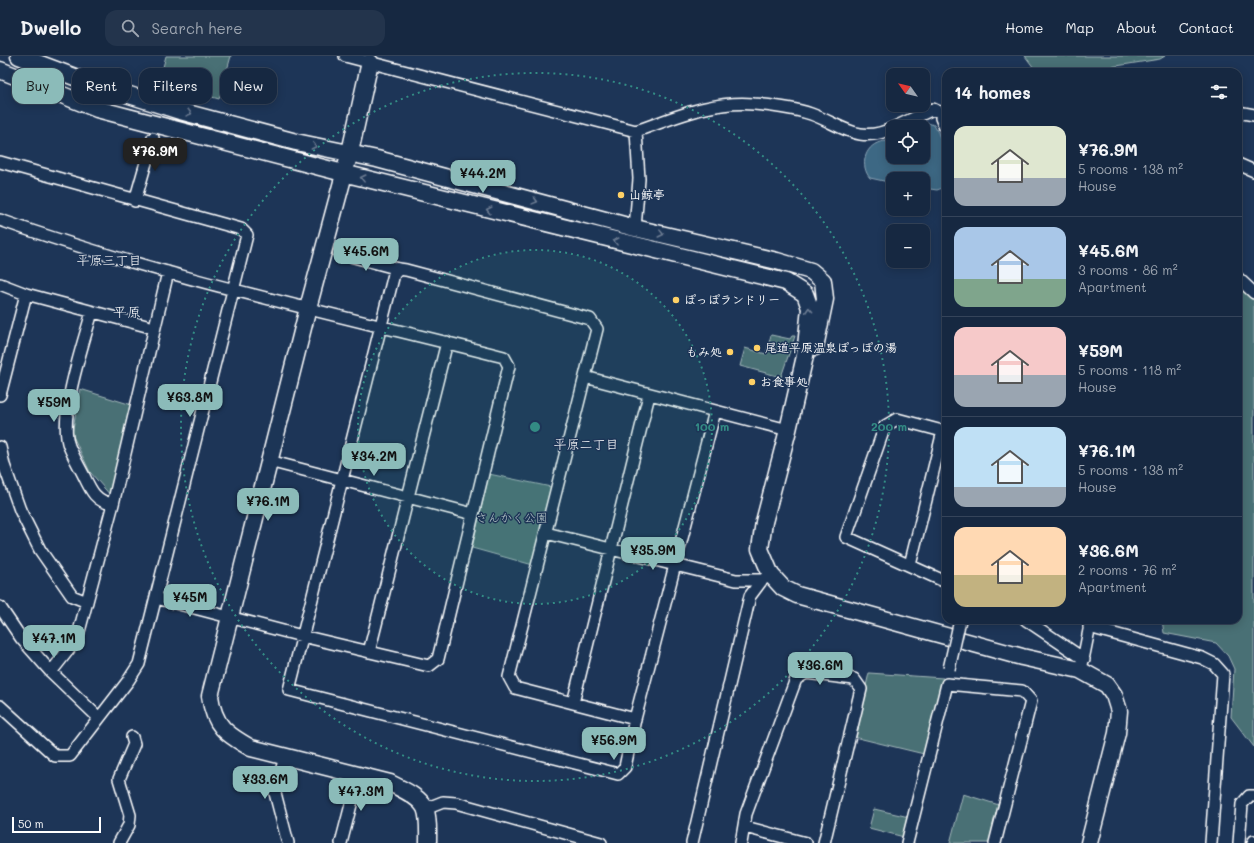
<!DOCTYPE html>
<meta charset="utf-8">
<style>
body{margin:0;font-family:Mali,"Klee One",sans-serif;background:#23344c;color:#f1f3f6;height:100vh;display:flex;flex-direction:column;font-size:15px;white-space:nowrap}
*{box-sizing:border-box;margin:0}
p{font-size:13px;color:#9ea6b1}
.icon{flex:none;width:22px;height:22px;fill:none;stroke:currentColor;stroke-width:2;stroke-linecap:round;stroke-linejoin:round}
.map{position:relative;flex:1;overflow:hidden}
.side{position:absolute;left:942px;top:12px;width:300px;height:556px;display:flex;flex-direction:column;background:#162841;border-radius:12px;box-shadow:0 2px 10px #0003,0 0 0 1px #35445a}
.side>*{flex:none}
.banner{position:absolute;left:12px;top:12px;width:380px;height:36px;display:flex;gap:8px}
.needle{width:26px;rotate:304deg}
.fabs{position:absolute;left:886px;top:12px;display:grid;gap:8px}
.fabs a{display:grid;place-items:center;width:44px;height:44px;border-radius:8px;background:#162841;box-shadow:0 2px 10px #0003,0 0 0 1px #35445a;font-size:20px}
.scale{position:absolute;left:12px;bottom:10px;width:89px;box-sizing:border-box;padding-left:4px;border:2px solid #fff;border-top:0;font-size:11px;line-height:14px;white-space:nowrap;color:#fff;-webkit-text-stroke:3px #1d3557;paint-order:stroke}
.price{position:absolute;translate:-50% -34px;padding:0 9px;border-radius:8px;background:#8bbbb9;color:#111;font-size:13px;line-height:26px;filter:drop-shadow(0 1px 2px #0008)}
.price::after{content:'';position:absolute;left:50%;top:24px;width:12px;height:9px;margin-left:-6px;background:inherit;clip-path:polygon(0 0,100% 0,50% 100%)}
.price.current{background:#222;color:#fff}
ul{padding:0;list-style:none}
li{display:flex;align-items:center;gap:12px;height:100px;padding:0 12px}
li+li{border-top:1px solid #35445a}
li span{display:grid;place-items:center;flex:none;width:112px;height:80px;border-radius:12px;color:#555}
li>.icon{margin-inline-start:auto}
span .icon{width:48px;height:48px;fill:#fffc;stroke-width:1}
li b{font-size:17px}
h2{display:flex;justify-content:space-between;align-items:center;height:48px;padding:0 12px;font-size:17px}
.pill{padding:0 14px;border-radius:12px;background:#162841;box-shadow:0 2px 10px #0003,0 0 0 1px #35445a;font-size:14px;line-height:36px}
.pill.current{background:#8bbbb9;color:#111}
header{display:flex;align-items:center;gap:24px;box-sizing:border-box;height:56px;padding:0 20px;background:#162841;border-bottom:1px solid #35445a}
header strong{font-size:19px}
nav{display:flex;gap:22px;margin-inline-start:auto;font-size:14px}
.search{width:280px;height:36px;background:#23344c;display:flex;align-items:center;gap:10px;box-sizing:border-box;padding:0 14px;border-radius:12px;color:#9ea6b1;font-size:15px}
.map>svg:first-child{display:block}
</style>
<header>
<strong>Dwello</strong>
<div class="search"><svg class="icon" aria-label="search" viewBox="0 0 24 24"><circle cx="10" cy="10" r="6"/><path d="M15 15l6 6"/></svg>Search here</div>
<nav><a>Home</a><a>Map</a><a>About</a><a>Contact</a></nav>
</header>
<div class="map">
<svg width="1254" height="787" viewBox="0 0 1254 787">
<rect width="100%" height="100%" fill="#1d3557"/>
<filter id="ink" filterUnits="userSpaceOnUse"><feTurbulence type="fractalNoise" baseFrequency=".025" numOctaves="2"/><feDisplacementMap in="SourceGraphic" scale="8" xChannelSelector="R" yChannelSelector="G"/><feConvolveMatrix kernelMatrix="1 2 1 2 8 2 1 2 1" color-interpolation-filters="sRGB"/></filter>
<g filter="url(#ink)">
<path fill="#487074" stroke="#a4b8ba" d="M166 0H231L219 43 159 26Z
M1025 0H1165L1160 3 1079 16H1037Z
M1238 225 1254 239V691L1231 661 1234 613 1228 600 1216 587 1164 577 1162 564H1238Z
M771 279 790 283 792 280H795L781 321 740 310 745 292 766 298Z
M80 333 132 349 112 441 90 416 72 378Z
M489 418 551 431 533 509 472 492Z
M869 617 943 622 924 698 854 681Z
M963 738 999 749 989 787H950Z
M874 753 909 761 904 781 869 772Z"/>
<path fill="#3d6784" stroke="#8ba4b5" d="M920 66H925L934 69C945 88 949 109 945 131L937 134 923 132V123H893V127L870 122C860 110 864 91 880 86 884 85 889 85 893 85V101H923V71H912Z"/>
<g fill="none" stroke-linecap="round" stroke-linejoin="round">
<g stroke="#fff" stroke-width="14">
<path id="street" d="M345 0 636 75 639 123 635 172
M943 56 941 62 946 74
M1238 56 1254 59
M895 71 933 53 946 59
M636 75C674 62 712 44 754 48 768 49 797 53 811 58 842 69 858 89 893 72
M0 106 241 173 247 179 139 608 128 625 70 700H55L0 650
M1238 108 1254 115
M135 145 153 82
M0 164C164 222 335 258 504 301L509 310 438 603 429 610 302 580 156 542
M339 197 399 213
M1238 222 1254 237
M0 228 26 238 154 272
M92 256C83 289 58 360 69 390 73 400 79 410 84 420 91 435 96 446 113 448
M585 321 788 374
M0 339 26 238
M946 376 897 363 885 370 846 481 946 526
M0 391 4 409 20 454 40 494 72 540 87 546
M269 405 473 458
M546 477 736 524H762
M910 509 943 375
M0 551 21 582 51 616 99 662
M1026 564 1084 603
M1089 571 1202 602 1214 608 1223 618 1211 787
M369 596 447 286
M1082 609 1091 564
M51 616 77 583 113 448 168 216
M573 647 649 339
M635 663 515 632 509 621 597 273 590 263 406 214 399 213 394 218 289 634 618 718 625 711 635 663 715 355
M285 701 275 737 288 787
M425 753 443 746 456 747 601 787
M745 771 806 787
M119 787 129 769 130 759 119 723 134 688 132 681
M341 787 359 718
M692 787 750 540 762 524 771 519
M741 787 746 758 796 623 806 617 854 623 861 633 824 787
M907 787 947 628 1022 635 1031 645 995 787
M1239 787 1242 748 1249 740H1254
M1253 787 1254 785"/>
</g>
<g stroke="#fff" stroke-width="19">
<path id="secondary" d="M19 0 88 26 180 55 296 86 377 103 635 172 777 205 811 215 823 225 825 243 815 291
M370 6 350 96 308 252 210 640C214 670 226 678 251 692L390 727C401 733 419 740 425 752 429 761 428 777 428 787
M0 14 97 53 343 117 786 226 805 238 810 252 805 300 788 374 764 466 760 493 771 519 783 532 797 539 1022 601 1080 614 1107 629 1114 639 1119 655 1117 677 1089 787"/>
</g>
<use href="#street" stroke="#1d3557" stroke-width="11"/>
<use href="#secondary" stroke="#1d3557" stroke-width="16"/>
<g stroke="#fff" stroke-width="14" stroke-linecap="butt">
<path id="street-bridge" d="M949 613 960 564"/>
</g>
<use href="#street-bridge" stroke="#1d3557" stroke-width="11"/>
</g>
<defs><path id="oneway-chevron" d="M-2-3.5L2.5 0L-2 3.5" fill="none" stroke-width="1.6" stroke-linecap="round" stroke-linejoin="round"/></defs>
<g stroke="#6c7c92">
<use href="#oneway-chevron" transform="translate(189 57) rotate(15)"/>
<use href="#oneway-chevron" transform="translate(314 90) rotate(11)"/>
<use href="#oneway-chevron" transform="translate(363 122) rotate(-166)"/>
<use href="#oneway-chevron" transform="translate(535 145) rotate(15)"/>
<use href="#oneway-chevron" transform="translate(489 154) rotate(-166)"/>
<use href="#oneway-chevron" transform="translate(661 178) rotate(14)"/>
<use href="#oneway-chevron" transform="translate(616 185) rotate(-166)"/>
<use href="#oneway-chevron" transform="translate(809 254) rotate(-94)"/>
</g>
</g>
<circle cx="535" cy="371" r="177" fill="#338b84" fill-opacity=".12"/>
<g fill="none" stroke="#338b84" stroke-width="2" stroke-dasharray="2 4">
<circle cx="535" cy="371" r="177"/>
<circle cx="535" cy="371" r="354"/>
</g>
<g fill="#ffd166" stroke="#1d3557" stroke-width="1.5">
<circle cx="621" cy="139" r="4"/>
<circle cx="676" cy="244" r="4"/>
<circle cx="757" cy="292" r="4"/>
<circle cx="730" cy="296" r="4"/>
<circle cx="752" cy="326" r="4"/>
</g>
<g text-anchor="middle" stroke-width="3" stroke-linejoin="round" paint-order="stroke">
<g font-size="12" font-weight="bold" fill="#fff" stroke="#1d3557" text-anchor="start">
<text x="629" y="143">山鯨亭</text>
<text x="684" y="248">ぽっぽランドリー</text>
<text x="765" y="296">尾道平原温泉ぽっぽの湯</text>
<text x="722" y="300" text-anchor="end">もみ処</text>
<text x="760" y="330">お食事処</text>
</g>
<g font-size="12" fill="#b6c6c7" stroke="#1d3557">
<text x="512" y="466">さんかく公園</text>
</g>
<g font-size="13" fill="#fff" stroke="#1d3557">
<text x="109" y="209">平原三丁目</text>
<text x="586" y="393">平原二丁目</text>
</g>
<g font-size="14" fill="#fff" stroke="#1d3557">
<text x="127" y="261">平原</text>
</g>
</g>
<circle cx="535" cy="371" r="6" fill="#338b84" stroke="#1d3557" stroke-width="2"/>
<g font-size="12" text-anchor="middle" font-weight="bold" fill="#338b84" stroke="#1d3557" stroke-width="3" stroke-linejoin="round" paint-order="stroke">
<text x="712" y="375">100 m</text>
<text x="889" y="375">200 m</text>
</g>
</svg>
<div class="fabs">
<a><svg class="needle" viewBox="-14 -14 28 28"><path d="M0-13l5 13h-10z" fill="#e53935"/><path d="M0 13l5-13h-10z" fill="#9ea6b1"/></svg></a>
<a><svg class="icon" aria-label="locate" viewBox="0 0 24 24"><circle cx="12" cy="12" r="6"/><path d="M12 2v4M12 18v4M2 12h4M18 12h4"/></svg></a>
<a>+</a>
<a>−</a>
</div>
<div class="scale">50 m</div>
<b class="price current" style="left:155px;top:116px">¥76.9M</b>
<b class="price" style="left:483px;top:138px">¥44.2M</b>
<b class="price" style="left:366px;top:216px">¥45.6M</b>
<b class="price" style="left:190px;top:362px">¥63.8M</b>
<b class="price" style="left:54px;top:367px">¥59M</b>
<b class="price" style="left:374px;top:421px">¥34.2M</b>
<b class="price" style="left:268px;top:466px">¥76.1M</b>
<b class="price" style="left:653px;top:515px">¥35.9M</b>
<b class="price" style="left:190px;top:562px">¥45M</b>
<b class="price" style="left:54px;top:603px">¥47.1M</b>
<b class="price" style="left:820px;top:630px">¥36.6M</b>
<b class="price" style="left:614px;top:705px">¥56.9M</b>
<b class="price" style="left:265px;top:744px">¥33.6M</b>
<b class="price" style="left:361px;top:756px">¥47.3M</b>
<div class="banner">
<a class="pill current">Buy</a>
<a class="pill">Rent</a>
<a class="pill">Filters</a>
<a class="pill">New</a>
</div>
<section class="side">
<h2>14 homes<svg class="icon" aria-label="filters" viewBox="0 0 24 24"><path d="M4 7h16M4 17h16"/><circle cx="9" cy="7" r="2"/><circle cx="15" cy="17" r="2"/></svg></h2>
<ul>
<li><span style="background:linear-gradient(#dfe7d0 65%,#9aa5b1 0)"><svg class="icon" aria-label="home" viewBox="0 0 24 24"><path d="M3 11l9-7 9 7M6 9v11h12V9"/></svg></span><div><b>¥76.9M</b><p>5 rooms · 138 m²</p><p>House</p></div></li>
<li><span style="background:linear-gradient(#a9c7e8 65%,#7fa58c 0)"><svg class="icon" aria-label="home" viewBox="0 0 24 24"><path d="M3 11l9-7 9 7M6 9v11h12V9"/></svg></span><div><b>¥45.6M</b><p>3 rooms · 86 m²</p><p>Apartment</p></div></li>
<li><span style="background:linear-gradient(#f6c9c9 60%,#9aa5b1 0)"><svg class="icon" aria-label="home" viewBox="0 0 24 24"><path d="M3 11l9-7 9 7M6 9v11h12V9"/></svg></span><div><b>¥59M</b><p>5 rooms · 118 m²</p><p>House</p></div></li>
<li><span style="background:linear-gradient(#bfe0f5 75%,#9aa5b1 0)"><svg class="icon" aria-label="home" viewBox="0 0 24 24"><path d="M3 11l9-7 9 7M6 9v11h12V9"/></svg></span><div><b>¥76.1M</b><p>5 rooms · 138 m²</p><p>House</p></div></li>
<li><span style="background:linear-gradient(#ffd9b3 60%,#c2b280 0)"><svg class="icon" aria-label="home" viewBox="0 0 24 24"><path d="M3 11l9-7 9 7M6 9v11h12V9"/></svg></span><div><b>¥36.6M</b><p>2 rooms · 76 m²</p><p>Apartment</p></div></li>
</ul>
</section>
</div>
